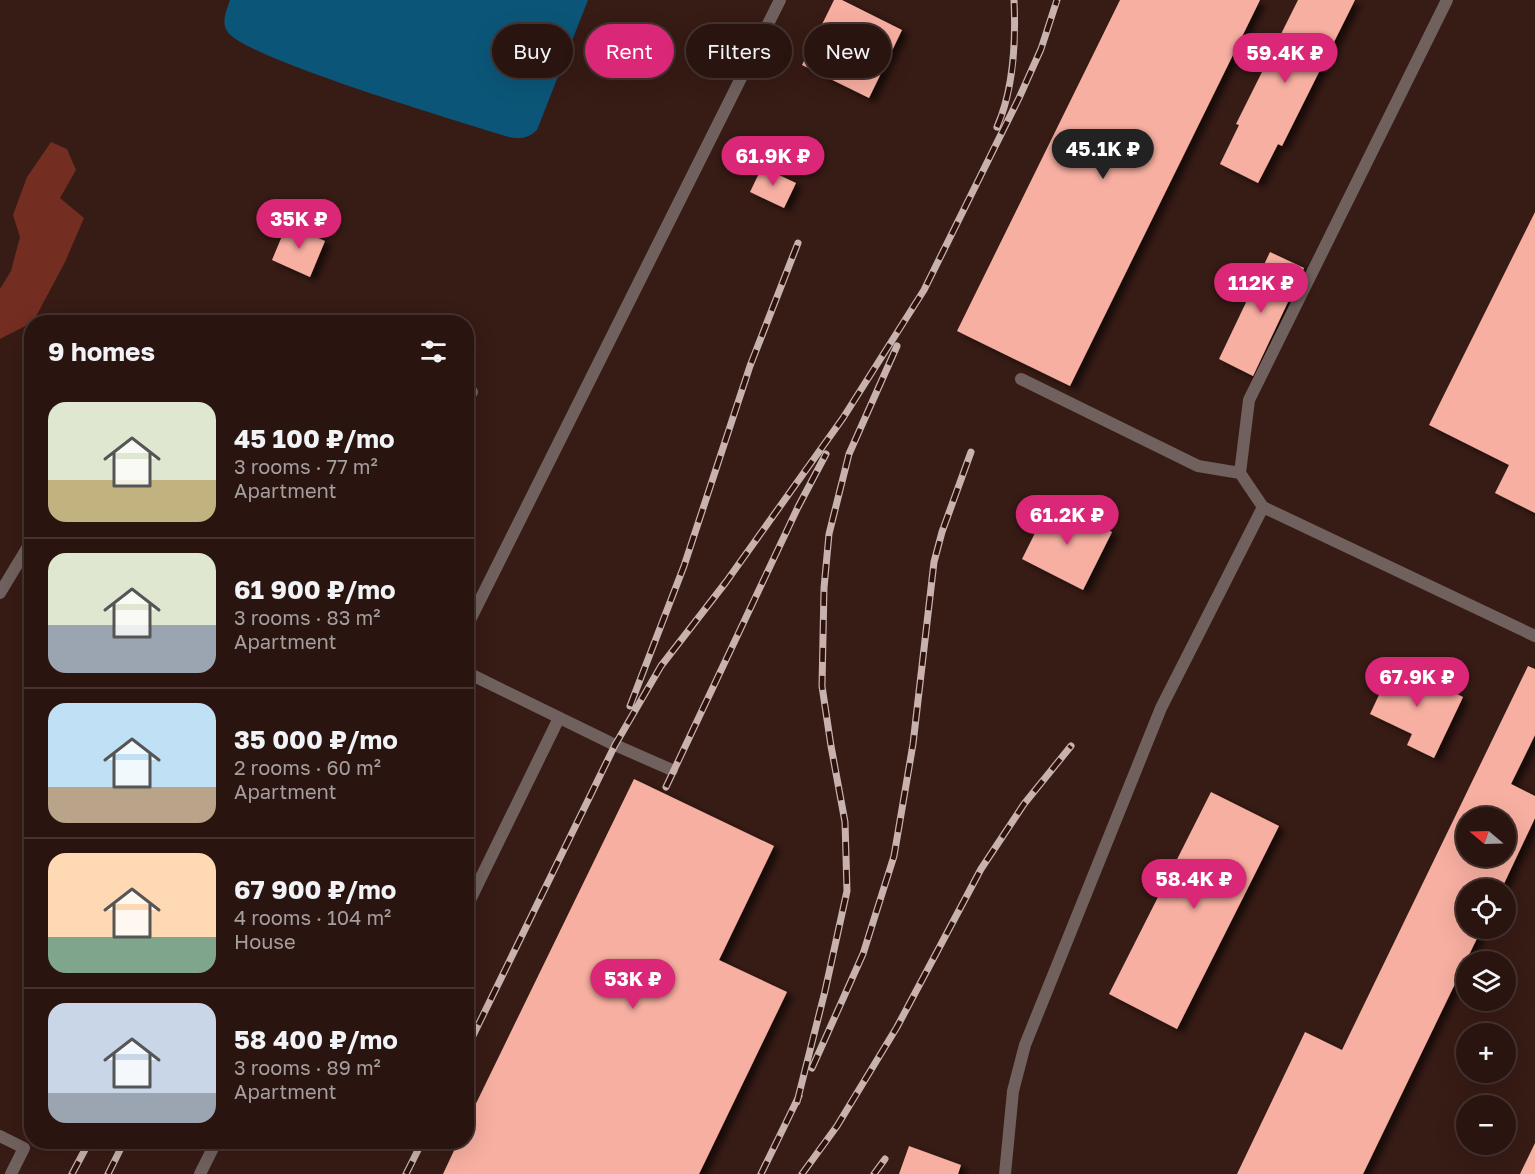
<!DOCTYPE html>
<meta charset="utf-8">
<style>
body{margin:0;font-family:"Golos Text",sans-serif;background:#311d19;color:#f1f3f6;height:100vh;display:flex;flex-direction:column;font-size:22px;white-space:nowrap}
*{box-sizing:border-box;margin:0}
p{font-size:20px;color:#a59e9f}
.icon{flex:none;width:33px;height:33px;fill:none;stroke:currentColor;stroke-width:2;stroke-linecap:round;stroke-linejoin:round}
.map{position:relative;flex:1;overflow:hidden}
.drawer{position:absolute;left:24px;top:315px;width:450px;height:834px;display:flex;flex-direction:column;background:#291410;border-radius:24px;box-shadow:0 6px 24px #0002,0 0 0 2px #453330}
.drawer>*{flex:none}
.banner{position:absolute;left:492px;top:24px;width:570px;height:54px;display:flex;gap:12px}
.needle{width:39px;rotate:289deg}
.fabs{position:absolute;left:1456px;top:807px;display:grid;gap:12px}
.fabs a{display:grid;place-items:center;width:60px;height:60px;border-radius:50%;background:#291410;box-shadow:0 6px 24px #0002,0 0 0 2px #453330;font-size:30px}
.price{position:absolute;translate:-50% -51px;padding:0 14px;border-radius:21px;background:#db2777;color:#fff;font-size:20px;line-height:39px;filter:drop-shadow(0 2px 3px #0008)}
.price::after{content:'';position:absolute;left:50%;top:36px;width:18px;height:14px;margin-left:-9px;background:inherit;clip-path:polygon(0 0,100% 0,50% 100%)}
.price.active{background:#222;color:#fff}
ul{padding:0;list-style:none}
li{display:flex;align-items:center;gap:18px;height:150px;padding:0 24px}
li+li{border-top:2px solid #453330}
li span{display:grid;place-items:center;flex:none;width:168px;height:120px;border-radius:18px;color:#555}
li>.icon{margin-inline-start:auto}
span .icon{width:72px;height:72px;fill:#fffc;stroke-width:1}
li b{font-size:26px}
h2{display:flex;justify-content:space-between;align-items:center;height:72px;padding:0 24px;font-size:26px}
.tag{padding:0 21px;border-radius:27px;background:#291410;box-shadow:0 6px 24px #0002,0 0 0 2px #453330;font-size:21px;line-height:54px}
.tag.active{background:#db2777;color:#fff}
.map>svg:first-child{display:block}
</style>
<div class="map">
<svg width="1535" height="1174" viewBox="0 0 1535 1174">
<defs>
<filter id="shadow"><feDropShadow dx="6" dy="4" stdDeviation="3" flood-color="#0009"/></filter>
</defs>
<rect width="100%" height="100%" fill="#371b15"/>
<path fill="#742d21" d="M51 142 67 149 76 170 60 198 84 218 65 262 33 322 0 339V289L11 271 20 237 13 215 27 177Z"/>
<path fill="#0b5678" d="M230 0H588L537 130C527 140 517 139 505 136 464 123 241 57 227 31 221 22 227 9 230 0Z"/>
<path fill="#f7afa1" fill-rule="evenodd" filter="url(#shadow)" d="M834 0H842L902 30 869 98 802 65Z
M1120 0H1260L1070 386 957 331Z
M1298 0H1355L1282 146 1278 144 1258 183 1220 164 1239 125 1236 124Z
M762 167 796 183 784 208 750 192Z
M1535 212V513L1495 493 1509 465 1429 425Z
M287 224 325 241 310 277 272 260Z
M1270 252 1304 268 1253 376 1219 359Z
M1051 501 1112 532 1083 590 1022 559Z
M1394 663 1463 697 1434 758 1407 745 1412 734 1370 714Z
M1528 666 1535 669V735L1511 784 1535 796V818L1501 890H1467V928H1482L1363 1174H1237L1305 1032 1342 1050ZM1467 818H1506V856H1467Z
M634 779 774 846 719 960 787 992 699 1174H443L458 1142H466V1124Z
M1211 792 1279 826 1177 1029 1109 994Z
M1535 1143V1174H1520Z
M909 1146 961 1165 958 1174H899Z"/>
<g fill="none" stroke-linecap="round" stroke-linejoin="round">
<path stroke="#70615e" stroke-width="12" d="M1447 0 1249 400 1240 473 1263 507 1535 636
M1021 379 1198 466 1240 473
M466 402 472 392
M0 593 32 540
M466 628 780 0
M466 672 615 745 672 770
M470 900 559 718
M0 1136 24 1148 11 1174
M200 1174 216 1142
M1005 1174 1013 1091 1025 1045 1161 708 1263 507"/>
<g stroke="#c8b2ad" stroke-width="7">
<path id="rail" d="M997 127C1014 88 1016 42 1014 0
M630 706 684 566 750 366 798 243
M666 787 798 507 826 454
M466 1050 615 745 661 666 726 582 843 418 924 290 1019 98 1041 49 1057 0
M812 1068 863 954 894 856 913 744 934 562 942 532 971 452
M797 1102 825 991 847 891 845 822 831 746 822 686 824 588 829 534 849 454 897 346
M72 1174 89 1142
M108 1174 124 1142
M406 1174 422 1142
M761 1174 799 1096
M802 1174 837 1126 897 1027 981 869 1024 804 1071 746
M874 1174 885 1159"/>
</g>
<use href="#rail" stroke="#2c110c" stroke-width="4.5" stroke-dasharray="14" stroke-linecap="butt"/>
</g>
</svg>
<div class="fabs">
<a><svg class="needle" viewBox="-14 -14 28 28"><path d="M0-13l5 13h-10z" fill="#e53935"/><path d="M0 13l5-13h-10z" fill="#a59e9f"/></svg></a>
<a><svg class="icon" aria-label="locate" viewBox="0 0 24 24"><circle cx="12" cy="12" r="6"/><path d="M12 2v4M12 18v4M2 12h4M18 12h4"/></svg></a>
<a><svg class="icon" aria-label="layers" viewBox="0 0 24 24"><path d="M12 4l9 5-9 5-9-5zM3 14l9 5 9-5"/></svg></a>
<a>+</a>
<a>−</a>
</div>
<b class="price" style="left:1285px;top:84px">59.4K ₽</b>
<b class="price active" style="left:1103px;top:180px">45.1K ₽</b>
<b class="price" style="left:773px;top:187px">61.9K ₽</b>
<b class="price" style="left:299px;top:250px">35K ₽</b>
<b class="price" style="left:1261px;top:314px">112K ₽</b>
<b class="price" style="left:1067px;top:546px">61.2K ₽</b>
<b class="price" style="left:1417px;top:708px">67.9K ₽</b>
<b class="price" style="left:1194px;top:910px">58.4K ₽</b>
<b class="price" style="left:633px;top:1010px">53K ₽</b>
<div class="banner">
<a class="tag">Buy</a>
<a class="tag active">Rent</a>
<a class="tag">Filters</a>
<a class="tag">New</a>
</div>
<section class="drawer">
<h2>9 homes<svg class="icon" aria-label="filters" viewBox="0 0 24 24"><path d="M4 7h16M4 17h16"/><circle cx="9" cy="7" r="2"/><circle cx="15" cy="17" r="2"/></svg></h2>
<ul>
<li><span style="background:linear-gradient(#dfe7d0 65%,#c2b280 0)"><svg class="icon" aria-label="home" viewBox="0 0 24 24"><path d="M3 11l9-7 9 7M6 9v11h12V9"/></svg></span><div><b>45 100 ₽/mo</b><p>3 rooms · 77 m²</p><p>Apartment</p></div></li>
<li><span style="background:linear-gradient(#dfe7d0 60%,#9aa5b1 0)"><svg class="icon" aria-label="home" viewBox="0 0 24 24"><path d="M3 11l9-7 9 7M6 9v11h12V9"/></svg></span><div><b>61 900 ₽/mo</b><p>3 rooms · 83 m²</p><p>Apartment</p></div></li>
<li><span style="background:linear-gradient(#bfe0f5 70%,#b9a48a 0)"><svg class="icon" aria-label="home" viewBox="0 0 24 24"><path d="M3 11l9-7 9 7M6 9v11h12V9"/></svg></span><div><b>35 000 ₽/mo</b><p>2 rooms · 60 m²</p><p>Apartment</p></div></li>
<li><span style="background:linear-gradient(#ffd9b3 70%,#7fa58c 0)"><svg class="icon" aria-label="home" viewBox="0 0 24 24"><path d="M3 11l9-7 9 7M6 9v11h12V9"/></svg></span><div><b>67 900 ₽/mo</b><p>4 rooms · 104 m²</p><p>House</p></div></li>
<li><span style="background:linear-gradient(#c9d6e8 75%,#9aa5b1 0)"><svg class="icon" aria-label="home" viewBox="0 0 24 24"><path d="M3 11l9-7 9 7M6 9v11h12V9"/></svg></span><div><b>58 400 ₽/mo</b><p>3 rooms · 89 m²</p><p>Apartment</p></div></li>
</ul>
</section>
</div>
